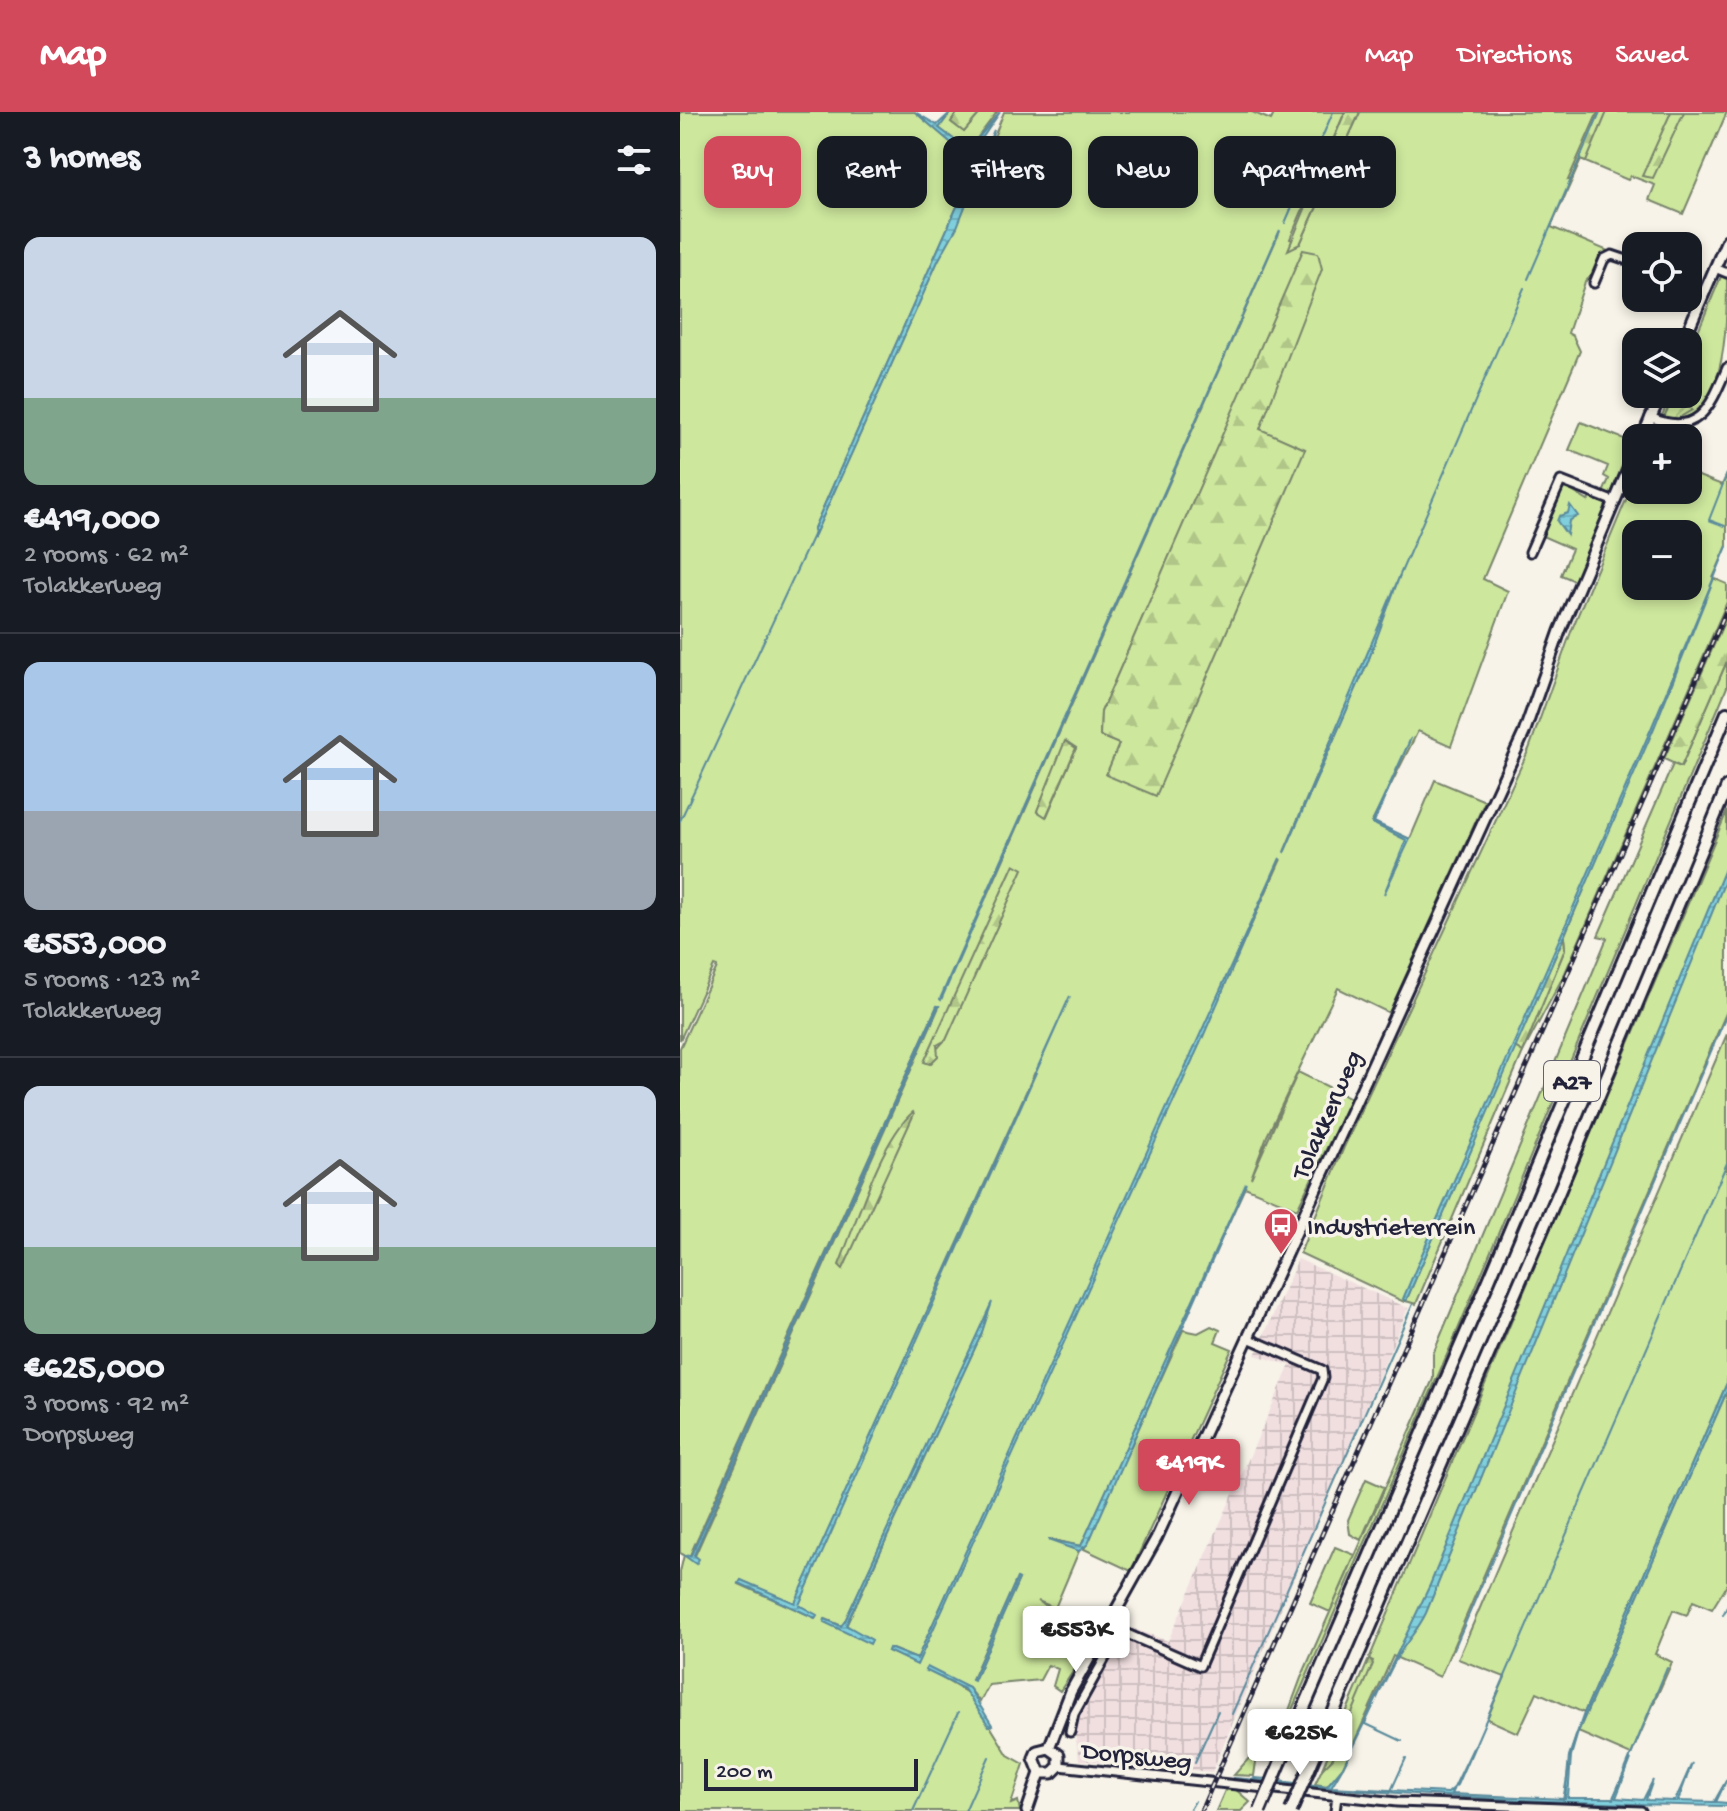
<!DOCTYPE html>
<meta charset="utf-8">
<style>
body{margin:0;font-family:"Gochi Hand",sans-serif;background:#242831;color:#f1f3f6;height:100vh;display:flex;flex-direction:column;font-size:30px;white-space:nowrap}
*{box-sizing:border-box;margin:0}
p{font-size:26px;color:#9ea1a6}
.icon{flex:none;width:44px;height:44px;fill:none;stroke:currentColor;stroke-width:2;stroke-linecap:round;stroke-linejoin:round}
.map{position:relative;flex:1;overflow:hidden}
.side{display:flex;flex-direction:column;background:#171b24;width:680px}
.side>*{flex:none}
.guide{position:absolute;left:24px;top:24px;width:760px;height:72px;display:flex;gap:16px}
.controls{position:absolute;left:942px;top:120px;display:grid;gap:16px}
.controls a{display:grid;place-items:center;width:80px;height:80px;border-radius:16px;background:#171b24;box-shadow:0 4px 12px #0003;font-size:40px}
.scale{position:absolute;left:24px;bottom:20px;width:214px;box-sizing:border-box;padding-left:8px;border:4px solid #22223b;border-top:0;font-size:22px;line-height:28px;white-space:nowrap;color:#22223b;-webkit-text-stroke:6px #f7f3e8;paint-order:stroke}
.price{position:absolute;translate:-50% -68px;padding:0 18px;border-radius:8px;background:#fff;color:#222;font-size:26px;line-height:52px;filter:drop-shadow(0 2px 4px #0008)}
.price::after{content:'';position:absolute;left:50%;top:48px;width:24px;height:18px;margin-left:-12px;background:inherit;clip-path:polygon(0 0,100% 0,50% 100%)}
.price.current{background:#d1495b;color:#fff}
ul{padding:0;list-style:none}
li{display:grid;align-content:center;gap:16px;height:424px;padding:0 24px}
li+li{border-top:2px solid #363941}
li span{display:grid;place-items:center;height:248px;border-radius:16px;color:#555}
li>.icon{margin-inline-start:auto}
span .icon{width:144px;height:144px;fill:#fffc;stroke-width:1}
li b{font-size:34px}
h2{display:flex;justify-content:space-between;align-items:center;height:96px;padding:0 24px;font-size:34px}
.tag{padding:0 28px;border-radius:16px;background:#171b24;box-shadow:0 4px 12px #0003;font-size:28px;line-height:72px}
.tag.current{background:#d1495b;color:#fff}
header{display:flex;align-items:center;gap:48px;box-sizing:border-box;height:112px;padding:0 40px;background:#d1495b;color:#fff}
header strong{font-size:38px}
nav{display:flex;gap:44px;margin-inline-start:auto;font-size:28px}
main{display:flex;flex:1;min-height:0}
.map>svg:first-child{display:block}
</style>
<header>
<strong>Map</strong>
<nav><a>Map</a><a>Directions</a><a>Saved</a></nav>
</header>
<main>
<section class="side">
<h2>3 homes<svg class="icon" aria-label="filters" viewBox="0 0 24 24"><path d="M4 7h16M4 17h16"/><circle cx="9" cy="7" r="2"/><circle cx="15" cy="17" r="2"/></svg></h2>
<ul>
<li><span style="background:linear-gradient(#c9d6e8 65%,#7fa58c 0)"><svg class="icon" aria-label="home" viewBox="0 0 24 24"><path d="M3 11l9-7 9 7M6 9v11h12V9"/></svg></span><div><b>€419,000</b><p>2 rooms · 62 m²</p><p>Tolakkerweg</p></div></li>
<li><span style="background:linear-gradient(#a9c7e8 60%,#9aa5b1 0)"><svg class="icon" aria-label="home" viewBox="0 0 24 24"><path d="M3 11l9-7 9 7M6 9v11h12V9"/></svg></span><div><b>€553,000</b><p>5 rooms · 123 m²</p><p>Tolakkerweg</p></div></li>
<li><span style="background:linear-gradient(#c9d6e8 65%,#7fa58c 0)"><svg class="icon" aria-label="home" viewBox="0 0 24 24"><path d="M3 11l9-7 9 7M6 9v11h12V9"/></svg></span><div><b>€625,000</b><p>3 rooms · 92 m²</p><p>Dorpsweg</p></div></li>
</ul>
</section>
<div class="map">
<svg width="1047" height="1699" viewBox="0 0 1047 1699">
<defs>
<pattern id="industrial-grid" width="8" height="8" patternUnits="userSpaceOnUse" patternTransform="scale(2)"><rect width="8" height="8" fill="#f1dfe0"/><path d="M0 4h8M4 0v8" fill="none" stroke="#cebfc1"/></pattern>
<pattern id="forest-firs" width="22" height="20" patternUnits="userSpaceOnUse" patternTransform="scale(2)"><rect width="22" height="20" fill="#cde79d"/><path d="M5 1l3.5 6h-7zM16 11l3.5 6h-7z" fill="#b0c688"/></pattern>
<pattern id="garden-furrows" width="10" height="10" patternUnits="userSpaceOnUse" patternTransform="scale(2)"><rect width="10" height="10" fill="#cde79d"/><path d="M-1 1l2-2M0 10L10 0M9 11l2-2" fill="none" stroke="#b0c688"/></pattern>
<pattern id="water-rules" width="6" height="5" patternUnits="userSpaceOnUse" patternTransform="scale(2)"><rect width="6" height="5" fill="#80cfdd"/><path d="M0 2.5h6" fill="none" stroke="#6eb1bf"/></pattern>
</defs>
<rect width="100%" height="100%" fill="#f7f3e8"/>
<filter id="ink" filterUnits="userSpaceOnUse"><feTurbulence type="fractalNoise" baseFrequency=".0125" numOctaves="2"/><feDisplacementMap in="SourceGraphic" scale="16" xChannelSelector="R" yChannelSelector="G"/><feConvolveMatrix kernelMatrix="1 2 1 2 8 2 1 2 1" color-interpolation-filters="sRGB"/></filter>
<g filter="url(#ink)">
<path fill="url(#industrial-grid)" d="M618 1147 728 1196 532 1660 399 1648 395 1622 407 1585 446 1514 488 1529 610 1253 575 1243Z"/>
<path fill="#cde79d" stroke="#78846c" stroke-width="2" fill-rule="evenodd" d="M0 0H235L296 52 134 416V424L301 53 332 68 303 53 324 0H572L591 8 595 0H665L610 127 620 132 680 0H1047L1003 102 969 88 975 73 951 64 948 68 901 48 871 115 933 141 905 170 888 221 893 224 900 239 803 467 828 479 771 634 738 619 692 710 730 727 755 668 805 689 709 901 658 876 587 1024 571 1066 618 960 671 986 617 1097 565 1075 401 1434 369 1427 399 1439 375 1496 358 1489 411 1523 412 1531 380 1579 373 1574 378 1557 368 1553 360 1568 309 1573 300 1590 289 1576 246 1557 291 1583 328 1643 344 1652 331 1692 338 1689 340 1699H0V1460L4 1443 0 1441V936L37 855 34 854 0 928ZM600 119 307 785 330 730ZM624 138 580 318 625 337 426 663 440 632 420 624 421 600ZM708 494 687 552 604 740ZM386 629 396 636 367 704 357 699ZM601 747 237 1552 208 1539 210 1536 237 1547ZM335 753 342 758 266 927 245 950ZM257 894 259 895 14 1446 10 1443ZM355 960 118 1493 136 1503 135 1506 59 1472 61 1468 115 1492ZM307 1202 301 1223 166 1514 191 1528 190 1531 145 1510 146 1507 162 1514 165 1509ZM337 1466 339 1467 294 1568 292 1567Z
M271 0H278L271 10 284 20 301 0H317L288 38 259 16Z
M1042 162 1047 165C1047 212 1047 322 981 306L991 282H1008L1010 238Z
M901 310 952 330 930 384 923 381 929 367 924 364 928 354 889 338Z
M1008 360 1042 373 1047 362V434L1033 466 1047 472V490L885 861 843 940 736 1192 726 1189 835 935 843 939 885 837 884 825 971 618 724 1190 620 1141 664 1035 849 637 892 517 956 364V378H1008ZM956 422H1008V474H956Z
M882 373 908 389 911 384 928 393 897 470 881 463 892 437 860 423Z
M1047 549V575L777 1220 594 1639 621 1566 753 1267V1242L927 826 918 824 993 652 1001 655Z
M1047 699V899L760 1565 713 1544 663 1655 647 1674 635 1672 693 1549 689 1547Z
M1047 922V1271L904 1601 857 1580 838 1621 807 1607 825 1565 778 1547Z
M531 1214 540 1218 535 1230 552 1237 451 1459 404 1437 503 1218 518 1221Z
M1047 1279V1473L1032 1497 1013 1489 1007 1503 993 1498 975 1542 992 1550 951 1643 898 1620Z
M686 1367 704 1375 681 1428 670 1422 668 1408Z
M655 1435 675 1443 650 1500 630 1491Z
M546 1676H554L570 1690 561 1699H536Z"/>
<path fill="url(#forest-firs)" stroke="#78846c" stroke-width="2" d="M278 0H301L284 20 271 10Z
M665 0H680L620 132 608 138Z
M918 0H927L906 50 900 48 892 68H888Z
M991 0H1004L973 66 962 64Z
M623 138 638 141 642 157 580 317 625 337 476 684 426 663 439 632 420 624 421 600Z
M1047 503V549L1001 655 984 647Z
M385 629 396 636 366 705 357 699Z
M334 752 343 757 266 928 257 933 258 944 250 952 244 950Z
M884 825 885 837 843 940 835 935Z
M233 1000 234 1002 163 1157 159 1153C176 1111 200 1029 233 1000Z
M689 1547 693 1552 653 1646 642 1657Z
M578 1636 574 1664 554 1663Z"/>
<path fill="url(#garden-furrows)" stroke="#78846c" stroke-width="2" d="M1002 288 1012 298 995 308 984 305 991 290Z"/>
<path fill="url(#water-rules)" stroke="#5a8a9c" stroke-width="2" d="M235 0 257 13 271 0 259 16 288 38 320 0 292 41 301 48 314 18 303 52 333 67 301 54 277 115 258 149 133 427 134 416 296 52Z
M600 118 261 888 260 887Z
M890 393 898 404 889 409 887 423 877 409 879 404 888 401Z
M1047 434 974 616 726 1189 723 1187 748 1128 971 617Z
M720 463 687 552 604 741Z
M731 626 694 710 730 727 704 782 726 728 692 711Z
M600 746 522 927 237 1553 208 1539 209 1536 237 1547Z
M1047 752V764L746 1501C737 1520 722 1534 713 1553 692 1594 676 1636 651 1675L768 1681 777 1673 793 1636 771 1682 885 1687 889 1644 904 1601 1047 1271V1279L898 1620 891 1644 888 1686H933L951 1647 936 1686 963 1688 973 1668 966 1688 995 1689 1012 1651 998 1689 1034 1690 1047 1667 1036 1690 1047 1691V1694C881 1691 717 1685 553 1666L647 1674 663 1655 750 1473Z
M390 884 119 1493 137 1503 135 1506 59 1471 61 1468 115 1491Z
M257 894H259L14 1443 19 1447 16 1452 5 1444 11 1443 33 1395Z
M566 1071 408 1432 399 1439 368 1428 401 1434Z
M312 1190 301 1223 166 1513 192 1528 190 1532 144 1510 145 1507 161 1514 165 1509Z
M337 1466 339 1467 294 1569 292 1568Z
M247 1555 289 1576 312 1613 309 1614 284 1577 245 1558Z"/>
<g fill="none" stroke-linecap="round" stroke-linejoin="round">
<path stroke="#5a8a9c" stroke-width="2" d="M605 111 653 0
M848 167 920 0
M1045 414 1029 408 1047 362
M719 465 844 176
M0 709 135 419
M1043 1503 1047 1495
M774 1537 1047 902
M552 1602 733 1192
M684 1611 722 1629
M892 1637 896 1624
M790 1645 1047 1051
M515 1650 538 1599
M574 1666 587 1667
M598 1669 615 1671
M710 1681 726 1646
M933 1687 987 1556
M883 1688 889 1655
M233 1699 278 1601
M285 1699 309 1645
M509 1699 515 1689"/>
<g stroke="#22223b" stroke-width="13">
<path id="minor" d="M1035 156 1047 161
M914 171 924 147 932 143 956 151
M1008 174 1024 181
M970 305C1019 327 1031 293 1047 256
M850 440 881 369 935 390
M429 1514 520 1554 643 1266 642 1258 568 1226
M390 1620 394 1602 440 1519
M379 1654 717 1690 961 1699
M655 1699 657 1685"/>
</g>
<g stroke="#22223b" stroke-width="15">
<path id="major" d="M1003 230 1047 128
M962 326 981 282
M369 1636 391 1579 477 1425 844 621 880 519 956 339
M360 1661H372L379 1654V1643L369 1636
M360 1661 354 1646 357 1639 369 1636
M347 1699 360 1661"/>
</g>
<g stroke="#22223b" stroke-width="16">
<path id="highway" d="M601 1649 809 1168 1047 601
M631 1652 878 1082 1047 675"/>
</g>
<use href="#minor" stroke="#f7f3e8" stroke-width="7"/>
<use href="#major" stroke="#f7f3e8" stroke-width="9"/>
<use href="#highway" stroke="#f7f3e8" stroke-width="10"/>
<g stroke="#22223b" stroke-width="5">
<path id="rail" d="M521 1699 1047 497"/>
</g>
<use href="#rail" stroke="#f7f3e8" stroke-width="2" stroke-dasharray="6" stroke-linecap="butt"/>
<g stroke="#22223b" stroke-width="16" stroke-linecap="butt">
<path id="highway-bridge" d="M580 1699 601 1649
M611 1699 631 1652"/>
</g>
<use href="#highway-bridge" stroke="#f7f3e8" stroke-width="10"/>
</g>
</g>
<defs>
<g id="bus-pin" transform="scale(1.8)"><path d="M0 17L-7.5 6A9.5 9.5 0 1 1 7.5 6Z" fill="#d1495b" stroke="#f7f3e8"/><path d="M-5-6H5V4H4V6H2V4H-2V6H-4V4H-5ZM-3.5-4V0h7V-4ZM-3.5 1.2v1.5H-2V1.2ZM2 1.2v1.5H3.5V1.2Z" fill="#fff"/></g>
</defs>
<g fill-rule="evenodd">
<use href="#bus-pin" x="601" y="1113"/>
</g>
<g text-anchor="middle" stroke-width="7" stroke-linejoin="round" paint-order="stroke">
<rect fill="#f7f3e8" stroke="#62616f" stroke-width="2" x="864" y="949" width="56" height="40" rx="6"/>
<g font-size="24" font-weight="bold" fill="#22223b">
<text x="892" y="977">A27</text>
</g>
<g font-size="26" fill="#22223b" stroke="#f7f3e8">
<text transform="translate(645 1002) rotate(-66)" y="9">Tolakkerweg</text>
<text transform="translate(457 1642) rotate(6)" y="9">Dorpsweg</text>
</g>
<g font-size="26" fill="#22223b" stroke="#f7f3e8" text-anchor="start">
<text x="627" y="1122">Industrieterrein</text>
</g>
</g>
</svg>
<div class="controls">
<a><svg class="icon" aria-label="locate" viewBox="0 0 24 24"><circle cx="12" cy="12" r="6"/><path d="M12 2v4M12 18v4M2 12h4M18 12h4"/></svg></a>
<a><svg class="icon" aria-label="layers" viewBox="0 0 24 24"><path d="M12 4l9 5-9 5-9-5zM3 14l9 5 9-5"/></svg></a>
<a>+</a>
<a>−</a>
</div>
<div class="scale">200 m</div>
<b class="price current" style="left:509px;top:1395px">€419K</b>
<b class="price" style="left:396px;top:1562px">€553K</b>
<b class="price" style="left:620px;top:1665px">€625K</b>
<div class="guide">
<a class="tag current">Buy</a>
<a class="tag">Rent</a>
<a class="tag">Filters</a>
<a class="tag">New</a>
<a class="tag">Apartment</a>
</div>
</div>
</main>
